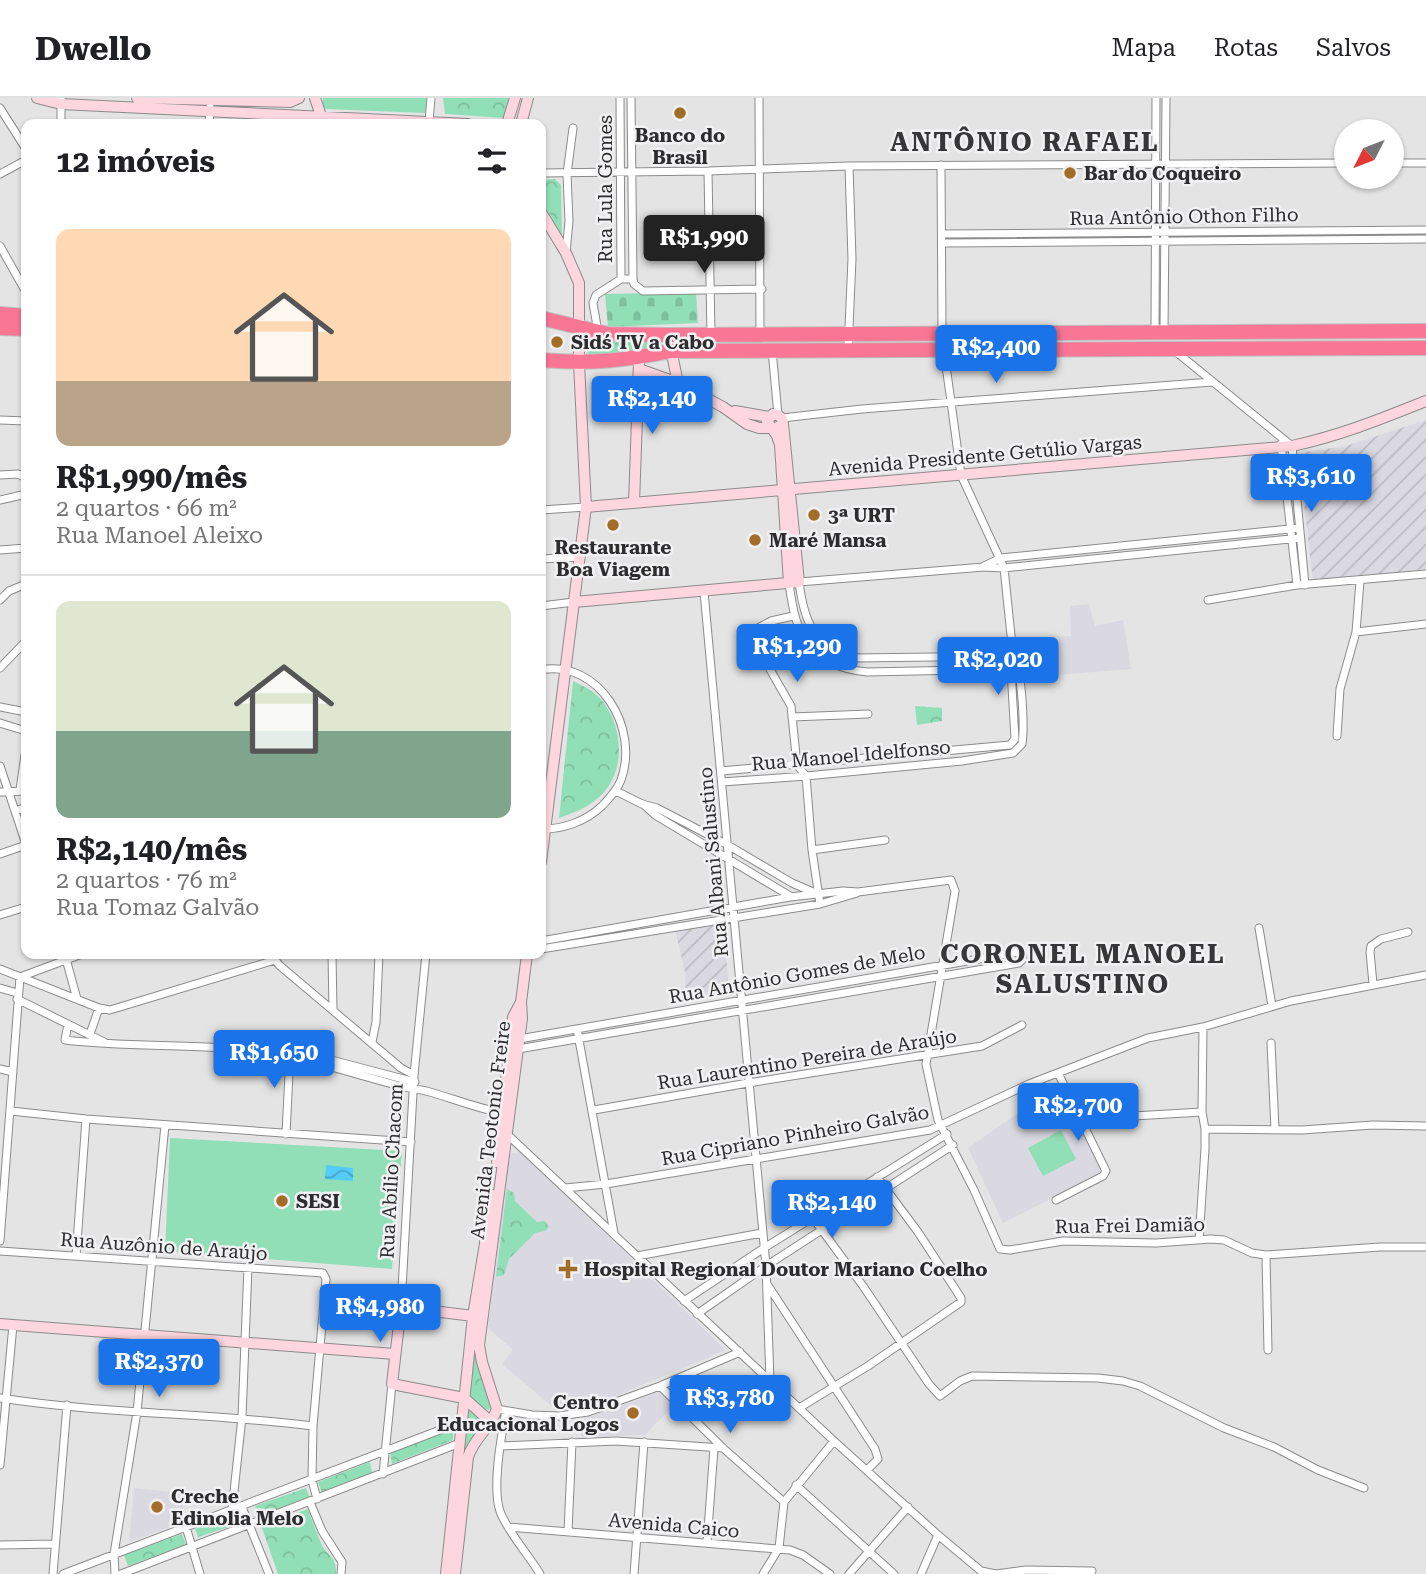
<!DOCTYPE html>
<html lang="pt">
<meta charset="utf-8">
<style>
body{margin:0;font-family:"Roboto Serif",serif;background:#f6f6f6;color:#202124;height:100vh;display:flex;flex-direction:column;font-size:26px;white-space:nowrap}
*{box-sizing:border-box;margin:0}
p{font-size:23px;color:#757577}
.icon{flex:none;width:38px;height:38px;fill:none;stroke:currentColor;stroke-width:2;stroke-linecap:round;stroke-linejoin:round}
.map{position:relative;flex:1;overflow:hidden}
.panel{position:absolute;left:21px;top:21px;width:525px;height:840px;display:flex;flex-direction:column;background:#fff;border-radius:14px;box-shadow:0 2px 5px #0004}
.panel>*{flex:none}
.needle{width:46px;rotate:228deg}
.fabs{position:absolute;left:1334px;top:21px;display:grid;gap:14px}
.fabs a{display:grid;place-items:center;width:70px;height:70px;border-radius:50%;background:#fff;box-shadow:0 2px 5px #0004;font-size:35px}
.price{position:absolute;translate:-50% -60px;padding:0 16px;border-radius:7px;background:#1a73e8;color:#fff;font-size:23px;line-height:46px;filter:drop-shadow(0 2px 4px #0008)}
.price::after{content:'';position:absolute;left:50%;top:42px;width:21px;height:16px;margin-left:-10px;background:inherit;clip-path:polygon(0 0,100% 0,50% 100%)}
.price.current{background:#222;color:#fff}
ul{padding:0;list-style:none}
li{display:grid;align-content:center;gap:14px;height:371px;padding:0 35px}
li+li{border-top:2px solid #e0e0e0}
li span{display:grid;place-items:center;height:217px;border-radius:14px;color:#555}
li>.icon{margin-inline-start:auto}
span .icon{width:126px;height:126px;fill:#fffc;stroke-width:1}
li b{font-size:30px}
h2{display:flex;justify-content:space-between;align-items:center;height:84px;padding:0 35px;font-size:30px}
header{display:flex;align-items:center;gap:42px;box-sizing:border-box;height:98px;padding:0 35px;background:#fff;border-bottom:2px solid #e0e0e0}
header strong{font-size:33px}
nav{display:flex;gap:38px;margin-inline-start:auto;font-size:24px}
.map>svg:first-child{display:block}
</style>
<header>
<strong>Dwello</strong>
<nav><a>Mapa</a><a>Rotas</a><a>Salvos</a></nav>
</header>
<div class="map">
<svg width="1426" height="1476" viewBox="0 0 1426 1476">
<defs>
<pattern id="industrial-furrows" width="10" height="10" patternUnits="userSpaceOnUse" patternTransform="scale(1.75)"><rect width="10" height="10" fill="#dad9e2"/><path d="M-1 1l2-2M0 10L10 0M9 11l2-2" fill="none" stroke="#bbbbc2"/></pattern>
<pattern id="forest-crowns" width="20" height="18" patternUnits="userSpaceOnUse" patternTransform="scale(1.75)"><rect width="20" height="18" fill="#91dfb6"/><path d="M2 6a3 3 0 1 1 6 0M12 15a3 3 0 1 1 6 0" fill="none" stroke="#7dc09d"/></pattern>
<pattern id="cemetery-stones" width="16" height="16" patternUnits="userSpaceOnUse" patternTransform="scale(1.75)"><rect width="16" height="16" fill="#91dfb6"/><path d="M2 7V4a2 2 0 0 1 4 0v3zM10 15v-3a2 2 0 0 1 4 0v3z" fill="#7dc09d"/></pattern>
<pattern id="water-waves" width="16" height="10" patternUnits="userSpaceOnUse" patternTransform="scale(1.75)"><rect width="16" height="10" fill="#53ccfa"/><path d="M0 5q4-4 8 0t8 0" fill="none" stroke="#45a6cb"/></pattern>
</defs>
<rect width="100%" height="100%" fill="#e4e4e5"/>
<path fill="#dad9e2" d="M1089 506 1095 528 1123 522 1131 571 1033 579 1030 540 1071 538 1070 508Z
M1063 984 1109 1071 1003 1125 968 1050Z
M521 1054 726 1252 585 1311 556 1312 502 1266 513 1252 488 1230 509 1059 511 1055Z
M659 1294 673 1308 645 1337 582 1339 579 1323Z
M134 1390 183 1395V1424L129 1444Z"/>
<path fill="url(#industrial-furrows)" d="M1426 322V471L1313 484 1298 355 1346 348Z
M674 828H724L729 895 686 904 685 874Z"/>
<path fill="url(#forest-crowns)" d="M443 0H508L506 20 445 16Z
M555 81 561 87 562 139 541 101V82Z
M586 234 658 241 662 244 660 247 618 258 588 257Z
M573 583C584 588 596 594 604 605 624 633 626 676 598 700 587 710 573 715 559 720Z
M915 608 942 610V623L917 627Z
M507 1091 514 1095 515 1103 537 1124 545 1123 549 1129 545 1133 535 1135 509 1161 504 1177 496 1179Z
M475 1249 491 1308 489 1312C479 1310 471 1303 469 1293Z
M467 1307 486 1323 474 1336 464 1354Z
M453 1332V1342L392 1366 390 1354Z
M370 1364 372 1375 322 1395 318 1384Z
M306 1390 310 1400 258 1418 255 1408Z
M308 1411C312 1422 316 1434 321 1445 327 1459 337 1457 336 1476H278L261 1427Z
M228 1419 232 1428 198 1439 195 1431Z
M182 1436 186 1447 128 1468 124 1457Z"/>
<path fill="url(#cemetery-stones)" d="M696 194 698 225 608 229 605 196Z"/>
<path fill="#91dfb6" d="M323 0H427L425 15 326 11 323 8Z
M1061 1032 1076 1061 1043 1078 1028 1050Z
M170 1040 402 1053 392 1171 165 1153Z"/>
<path fill="url(#water-waves)" d="M326 1067 353 1070V1083L325 1081Z"/>
<g fill="none" stroke-linecap="round" stroke-linejoin="round">
<g stroke="#8b8b8c" stroke-width="9">
<path id="street" d="M61 0V26
M620 0 621 181
M759 0 760 236
M0 10 26 51
M429 23 431 0
M209 26 210 9
M1391 65H1426
M941 67 942 235
M708 73 711 237
M541 75 708 73 849 68 1346 65
M0 76 26 62
M943 136 1426 132
M943 145 1426 141
M0 148 26 194
M566 155 569 123 567 76 573 30
M633 181 634 186 643 193 762 191
M598 234 593 205 596 197 621 181H633L631 0
M1155 234 1156 0
M1164 234 1166 0
M772 252 778 317
M848 252 852 161 849 68
M1175 253 1292 348 1305 487
M782 320 862 311 1212 284
M0 322 26 323
M1281 346 1297 487
M0 377 18 376 26 380
M0 402 26 396
M541 412 586 409
M0 452 26 450
M541 461 581 459
M984 468 1001 460 1299 430
M789 485C796 539 808 568 867 574L1013 571
M704 494 766 1168 770 1283
M0 502 9 493 26 486
M1208 502 1297 487 1426 476
M541 508 574 504
M793 518 771 523 758 530 760 554 791 608 797 667 806 678 812 752 820 806
M1356 534 1426 526
M1017 558 854 560C813 548 804 523 799 484L984 469 1004 470 1300 440
M0 570 26 543
M541 572C599 561 640 630 621 682 617 693 609 700 602 708 586 723 564 731 543 731
M0 609 26 614
M792 619 868 616
M0 625 26 633
M1337 638 1340 591 1356 534 1360 483
M0 668 26 746
M721 673 1010 647 1015 641 1010 554
M722 684 806 678 962 663 1013 655 1022 646C1025 625 1021 565 1012 547L1004 470 961 377 944 253
M20 692 26 650
M616 693 642 706 657 710 726 746 792 785 813 794
M0 694 26 693
M643 706 655 717 790 798
M16 713 26 709
M812 752 885 742
M0 756 26 747
M0 817 26 809
M1259 830 1272 908
M541 843 790 799 843 793 858 794 951 782 955 793 926 966 938 1022 974 1092 1000 1151 1010 1152 1063 1143 1156 1145 1211 1141 1224 1142 1252 1155 1266 1157 1380 1149H1426
M541 851 820 806 857 795
M271 856 279 867 401 970 414 977
M332 856 333 912
M66 861 77 901
M0 871 99 910 110 912 275 862
M1373 886 1370 854 1371 848 1381 841 1408 834
M0 890 17 895
M17 901 104 944
M68 926 65 942C133 950 203 945 271 955 315 962 357 977 400 988 408 990 417 991 426 993 452 1000 476 1010 502 1015
M577 931 614 1135
M90 936 99 910
M372 944 376 924 379 856
M1271 945 1275 1031
M226 950 241 946 278 948 415 984
M518 951 1019 865 1023 861 1022 856 1019 854 519 941
M0 971 13 974
M594 1012 748 985 982 948 1022 927
M11 1013 86 1021 411 1044
M1082 1021 1202 1014
M1205 1031 1302 1032 1373 1027 1426 1028
M286 1036 290 955
M508 1037 834 1343 938 1437 981 1473 996 1476 1026 1472 1092 1473
M565 1090 606 1086 930 1032 1029 986 1148 940 1203 929 1291 903 1426 877
M1056 1102 1103 1078 1106 1073 1058 975
M813 1120 863 1188 929 1286 940 1298 960 1283 972 1278 1098 1280 1123 1283 1140 1288 1224 1330 1274 1349 1318 1372 1364 1390
M1199 1142 1205 1051V1031L1202 1014 1203 929
M0 1143 20 879 82 856
M0 1153 323 1175 326 1181 313 1328 312 1382 317 1401
M1266 1157 1268 1252
M76 1158 86 1021
M637 1158 762 1135
M767 1186 875 1351 878 1361 867 1372
M684 1203 764 1150 947 1036
M401 1209 414 977 426 856
M697 1216 766 1168 953 1047
M660 1288 723 1350 784 1404
M0 1300C104 1316 209 1315 313 1328
M799 1310 868 1268 961 1204V1200L918 1134 877 1079
M497 1311 532 1317 559 1318 588 1314 660 1288 740 1254
M506 1313C501 1339 491 1393 501 1416 511 1438 528 1456 540 1476
M500 1348 616 1343 723 1350
M0 1367 13 1227
M383 1376 392 1286
M796 1387 894 1476
M310 1404 322 1433 342 1464 341 1476
M242 1409 269 1476
M232 1412 242 1319 248 1169
M186 1429 200 1476
M508 1429 790 1452 803 1457 830 1476
M568 1434 572 1344
M707 1445 714 1350
M0 1447 55 1446
M53 1476 67 1307
M63 1476 461 1324
M115 1476 114 1456 137 1314 165 1027
M121 1476 460 1345
M634 1476 644 1344
M763 1476 779 1450 784 1404 834 1343
M849 1476 908 1409
M921 1476 938 1437"/>
</g>
<g stroke="#8b8b8c" stroke-width="12">
<path id="secondary" d="M37 0 61 6 468 26
M137 0 290 4 299 0
M315 0 321 18
M507 26 515 0
M521 26 528 0
M541 114 566 155 579 185V265L586 409 541 764
M668 237 678 285
M639 271 678 285 723 309 747 326 759 330H770
M735 313 769 319
M774 331 783 326C783 319 779 317 773 316L767 323 777 338 780 347 789 485
M634 405 639 264
M586 409 1292 348C1339 338 1381 321 1426 303
M574 504 799 484 783 326
M497 1064 513 919 521 904
M473 1218 401 1209 392 1286 464 1300 491 1324
M0 1226 395 1256
M446 1476 473 1218 493 1097
M455 1476 468 1359C474 1340 491 1329 497 1311L482 1264 479 1247 522 920 521 904 527 856"/>
</g>
<g stroke="#c0c0c0" stroke-width="16">
<path id="highway" d="M0 216 26 218
M541 220 608 236 668 237 1426 233
M0 230 26 231
M541 262C591 266 622 263 671 253L1426 250"/>
</g>
<use href="#street" stroke="#fff" stroke-width="7"/>
<use href="#secondary" stroke="#fed6df" stroke-width="10"/>
<use href="#highway" stroke="#fa7695" stroke-width="14"/>
</g>
<g fill="#a36d27" stroke="#f1f1f3" stroke-width="2.5">
<circle cx="680" cy="15" r="7"/>
<circle cx="1070" cy="75" r="7"/>
<circle cx="557" cy="244" r="7"/>
<circle cx="814" cy="417" r="7"/>
<circle cx="613" cy="427" r="7"/>
<circle cx="755" cy="442" r="7"/>
<circle cx="282" cy="1103" r="7"/>
<path d="M564.5 1160.5h7v7h7v7h-7v7h-7v-7h-7v-7h7z"/>
<circle cx="633" cy="1315" r="7"/>
<circle cx="157" cy="1409" r="7"/>
</g>
<g text-anchor="middle" stroke-width="5" stroke-linejoin="round" paint-order="stroke">
<g font-size="19" font-weight="bold" fill="#2d2d2e" stroke="#f1f1f3" text-anchor="start">
<text x="680" y="44" text-anchor="middle">Banco do<tspan x="680" dy="22">Brasil</tspan></text>
<text x="1084" y="82">Bar do Coqueiro</text>
<text x="571" y="251">Sid´s TV a Cabo</text>
<text x="828" y="424">3ª URT</text>
<text x="769" y="449">Maré Mansa</text>
<text x="613" y="456" text-anchor="middle">Restaurante<tspan x="613" dy="22">Boa Viagem</tspan></text>
<text x="296" y="1110">SESI</text>
<text x="584" y="1178">Hospital Regional Doutor Mariano Coelho</text>
<text x="619" y="1311" text-anchor="end">Centro<tspan x="619" dy="22">Educacional Logos</tspan></text>
<text x="171" y="1405">Creche<tspan x="171" dy="22">Edinolia Melo</tspan></text>
</g>
<g font-size="19" fill="#2d2d2e" stroke="#f1f1f3">
<text transform="translate(605 91) rotate(-90)" y="7">Rua Lula Gomes</text>
<text transform="translate(1184 118) rotate(-1)" y="7">Rua Antônio Othon Filho</text>
<text transform="translate(985 357) rotate(-5)" y="7">Avenida Presidente Getúlio Vargas</text>
<text transform="translate(851 657) rotate(-5)" y="7">Rua Manoel Idelfonso</text>
<text transform="translate(713 764) rotate(-95)" y="7">Rua Albani Salustino</text>
<text transform="translate(797 876) rotate(-10)" y="7">Rua Antônio Gomes de Melo</text>
<text transform="translate(807 961) rotate(-9)" y="7">Rua Laurentino Pereira de Araújo</text>
<text transform="translate(490 1032) rotate(-83)" y="7">Avenida Teotonio Freire</text>
<text transform="translate(795 1037) rotate(-10)" y="7">Rua Cipriano Pinheiro Galvão</text>
<text transform="translate(391 1073) rotate(-87)" y="7">Rua Abílio Chacom</text>
<text transform="translate(1130 1127) rotate(-1)" y="7">Rua Frei Damião</text>
<text transform="translate(164 1148) rotate(4)" y="7">Rua Auzônio de Araújo</text>
<text transform="translate(674 1427) rotate(5)" y="7">Avenida Caico</text>
</g>
<g font-size="26" font-weight="bold" letter-spacing="2" fill="#373738" stroke="#f1f1f3">
<text x="1025" y="53">ANTÔNIO RAFAEL</text>
<text x="1083" y="865">CORONEL MANOEL<tspan x="1083" dy="30">SALUSTINO</tspan></text>
</g>
</g>
</svg>
<div class="fabs">
<a><svg class="needle" viewBox="-14 -14 28 28"><path d="M0-13l5 13h-10z" fill="#e53935"/><path d="M0 13l5-13h-10z" fill="#757577"/></svg></a>
</div>
<b class="price current" style="left:704px;top:177px">R$1,990</b>
<b class="price" style="left:996px;top:287px">R$2,400</b>
<b class="price" style="left:652px;top:338px">R$2,140</b>
<b class="price" style="left:1311px;top:416px">R$3,610</b>
<b class="price" style="left:797px;top:586px">R$1,290</b>
<b class="price" style="left:998px;top:599px">R$2,020</b>
<b class="price" style="left:274px;top:992px">R$1,650</b>
<b class="price" style="left:1078px;top:1045px">R$2,700</b>
<b class="price" style="left:832px;top:1142px">R$2,140</b>
<b class="price" style="left:380px;top:1246px">R$4,980</b>
<b class="price" style="left:159px;top:1301px">R$2,370</b>
<b class="price" style="left:730px;top:1337px">R$3,780</b>
<section class="panel">
<h2>12 imóveis<svg class="icon" aria-label="filters" viewBox="0 0 24 24"><path d="M4 7h16M4 17h16"/><circle cx="9" cy="7" r="2"/><circle cx="15" cy="17" r="2"/></svg></h2>
<ul>
<li><span style="background:linear-gradient(#ffd9b3 70%,#b9a48a 0)"><svg class="icon" aria-label="home" viewBox="0 0 24 24"><path d="M3 11l9-7 9 7M6 9v11h12V9"/></svg></span><div><b>R$1,990/mês</b><p>2 quartos · 66 m²</p><p>Rua Manoel Aleixo</p></div></li>
<li><span style="background:linear-gradient(#dfe7d0 60%,#7fa58c 0)"><svg class="icon" aria-label="home" viewBox="0 0 24 24"><path d="M3 11l9-7 9 7M6 9v11h12V9"/></svg></span><div><b>R$2,140/mês</b><p>2 quartos · 76 m²</p><p>Rua Tomaz Galvão</p></div></li>
</ul>
</section>
</div>
